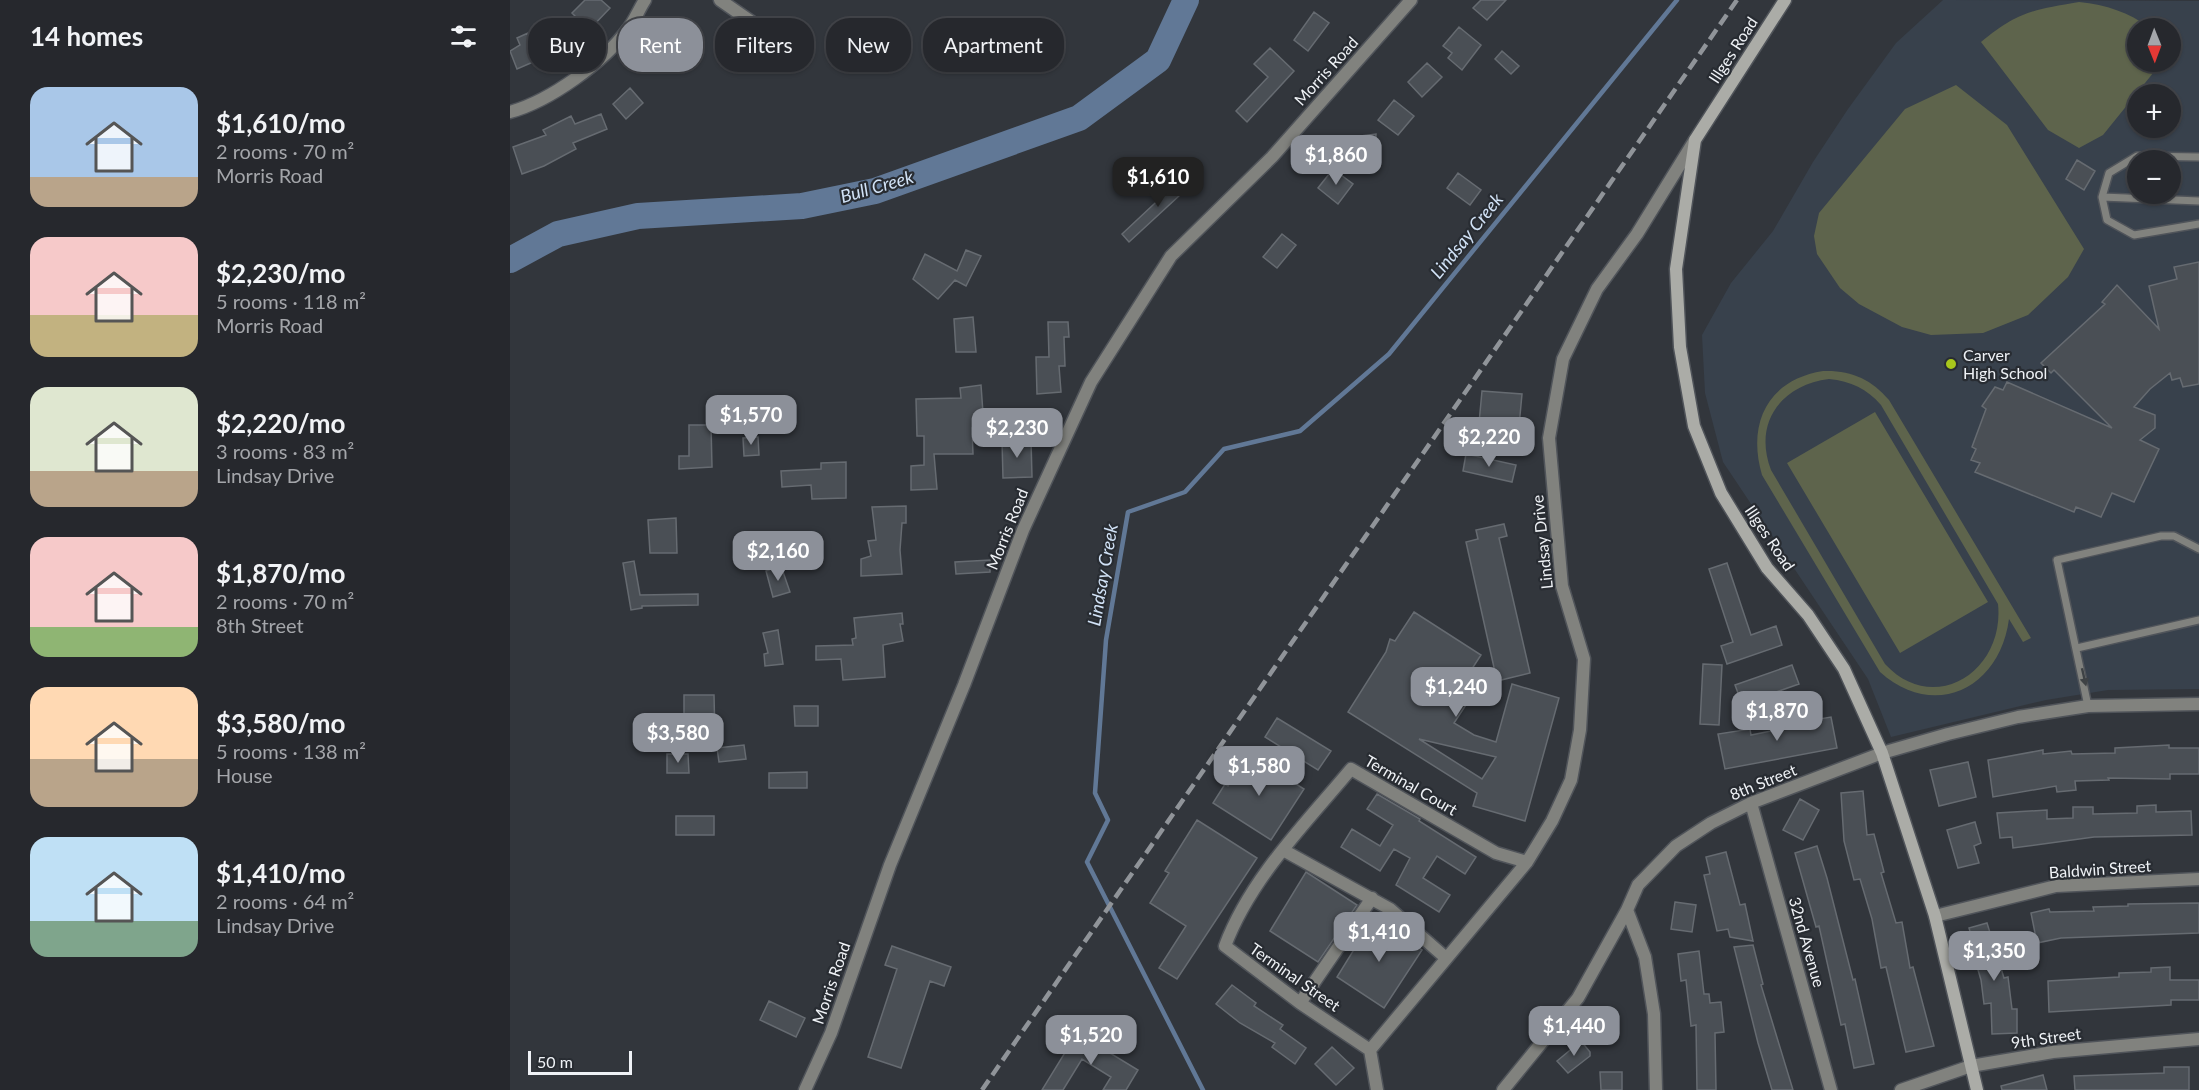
<!DOCTYPE html>
<meta charset="utf-8">
<style>
body{margin:0;font-family:Lato,sans-serif;background:#323439;color:#f1f3f6;height:100vh;display:flex;flex-direction:column;font-size:22px;white-space:nowrap}
*{box-sizing:border-box;margin:0}
p{font-size:20px;color:#a4a6aa}
.icon{flex:none;width:33px;height:33px;fill:none;stroke:currentColor;stroke-width:2;stroke-linecap:round;stroke-linejoin:round}
.map{position:relative;flex:1;overflow:hidden}
.details{display:flex;flex-direction:column;background:#26282d;width:510px}
.details>*{flex:none}
.top-card{position:absolute;left:18px;top:18px;width:570px;height:54px;display:flex;gap:12px}
.needle{width:39px;rotate:179deg}
.controls{position:absolute;left:1617px;top:18px;display:grid;gap:12px}
.controls a{display:grid;place-items:center;width:54px;height:54px;border-radius:50%;background:#26282d;box-shadow:0 2px 4px #0004,0 0 0 2px #424449;font-size:30px}
.scale{position:absolute;left:18px;bottom:15px;width:104px;box-sizing:border-box;padding-left:6px;border:3px solid #eff2f6;border-top:0;font-size:16px;line-height:21px;white-space:nowrap;color:#eff2f6;-webkit-text-stroke:4px #282c32;paint-order:stroke}
.price{position:absolute;translate:-50% -51px;padding:0 14px;border-radius:12px;background:#8c9099;color:#fff;font-size:20px;line-height:39px;filter:drop-shadow(0 2px 3px #0008)}
.price::after{content:'';position:absolute;left:50%;top:36px;width:18px;height:14px;margin-left:-9px;background:inherit;clip-path:polygon(0 0,100% 0,50% 100%)}
.price.on{background:#222;color:#fff}
ul{padding:0;list-style:none}
li{display:flex;align-items:center;gap:18px;height:150px;padding:0 30px}
li span{display:grid;place-items:center;flex:none;width:168px;height:120px;border-radius:18px;color:#555}
li>.icon{margin-inline-start:auto}
span .icon{width:72px;height:72px;fill:#fffc;stroke-width:1}
li b{font-size:26px}
h2{display:flex;justify-content:space-between;align-items:center;height:72px;padding:0 30px;font-size:26px}
.pill{padding:0 21px;border-radius:24px;background:#26282d;box-shadow:0 2px 4px #0004,0 0 0 2px #424449;font-size:21px;line-height:54px}
.pill.on{background:#8c9099;color:#fff}
main{display:flex;flex:1;min-height:0}
.map>svg:first-child{display:block}
</style>
<main>
<section class="details">
<h2>14 homes<svg class="icon" aria-label="filters" viewBox="0 0 24 24"><path d="M4 7h16M4 17h16"/><circle cx="9" cy="7" r="2"/><circle cx="15" cy="17" r="2"/></svg></h2>
<ul>
<li><span style="background:linear-gradient(#a9c7e8 75%,#b9a48a 0)"><svg class="icon" aria-label="home" viewBox="0 0 24 24"><path d="M3 11l9-7 9 7M6 9v11h12V9"/></svg></span><div><b>$1,610/mo</b><p>2 rooms · 70 m²</p><p>Morris Road</p></div></li>
<li><span style="background:linear-gradient(#f6c9c9 65%,#c2b280 0)"><svg class="icon" aria-label="home" viewBox="0 0 24 24"><path d="M3 11l9-7 9 7M6 9v11h12V9"/></svg></span><div><b>$2,230/mo</b><p>5 rooms · 118 m²</p><p>Morris Road</p></div></li>
<li><span style="background:linear-gradient(#dfe7d0 70%,#b9a48a 0)"><svg class="icon" aria-label="home" viewBox="0 0 24 24"><path d="M3 11l9-7 9 7M6 9v11h12V9"/></svg></span><div><b>$2,220/mo</b><p>3 rooms · 83 m²</p><p>Lindsay Drive</p></div></li>
<li><span style="background:linear-gradient(#f6c9c9 75%,#8fb573 0)"><svg class="icon" aria-label="home" viewBox="0 0 24 24"><path d="M3 11l9-7 9 7M6 9v11h12V9"/></svg></span><div><b>$1,870/mo</b><p>2 rooms · 70 m²</p><p>8th Street</p></div></li>
<li><span style="background:linear-gradient(#ffd9b3 60%,#b9a48a 0)"><svg class="icon" aria-label="home" viewBox="0 0 24 24"><path d="M3 11l9-7 9 7M6 9v11h12V9"/></svg></span><div><b>$3,580/mo</b><p>5 rooms · 138 m²</p><p>House</p></div></li>
<li><span style="background:linear-gradient(#bfe0f5 70%,#7fa58c 0)"><svg class="icon" aria-label="home" viewBox="0 0 24 24"><path d="M3 11l9-7 9 7M6 9v11h12V9"/></svg></span><div><b>$1,410/mo</b><p>2 rooms · 64 m²</p><p>Lindsay Drive</p></div></li>
</ul>
</section>
<div class="map">
<svg width="1689" height="1090" viewBox="0 0 1689 1090">
<rect width="100%" height="100%" fill="#32363c"/>
<path fill="#38414c" fill-rule="evenodd" d="M1433 0 1689 1V689L1598 690 1536 700 1381 737 1358 679 1213 462 1195 393 1192 335 1221 283 1263 231 1303 162 1338 109 1386 43ZM1628 28H1660V62H1628ZM1628 94H1660V128H1628ZM1628 160H1660V194H1628Z"/>
<path fill="#5e644c" fill-rule="evenodd" d="M1569 2C1597 5 1618 12 1640 28H1628V62H1652L1593 135 1569 148 1538 130 1471 42C1509 11 1523 10 1569 2Z
M1446 85 1497 125 1574 249 1558 277 1518 315 1473 333 1421 335 1392 327 1349 304 1330 288 1307 254 1304 236 1309 213 1395 109Z
M1313 371C1341 370 1361 379 1379 400L1521 638 1513 642 1499 619C1490 688 1425 721 1370 672L1252 475C1237 424 1257 380 1313 371ZM1319 379C1341 381 1357 389 1371 405L1488 604C1495 671 1424 717 1375 664L1261 470C1243 423 1271 385 1319 379Z
M1365 412 1478 602 1390 653 1277 463Z"/>
<g fill="none" stroke-linecap="round" stroke-linejoin="round">
<path stroke="#617896" stroke-width="4.5" d="M693 1090 577 862 598 820 585 793 596 640 618 512 675 492 714 449 790 431 879 354 1167 0"/>
<path stroke="#617896" stroke-width="26" d="M0 260 48 234 128 216 292 206 365 191 569 118 648 60 676 0"/>
</g>
<path fill="#4a4f55" stroke="#666b71" stroke-width="1.5" fill-rule="evenodd" d="M75 0H91L100 8 79 30 62 13Z
M971 0H996L977 20 963 8Z
M804 12 819 23 798 51 784 40Z
M49 24 62 41 46 52 7 69 0 51 10 45 7 38 18 33 22 43Z
M949 27 971 45 952 70 938 58 942 53 933 46Z
M760 48 784 71 737 122 726 111 758 77 744 64Z
M992 51 1009 66 1001 74 985 59Z
M917 63 932 77 912 97 898 82Z
M120 88 133 103 116 119 103 104Z
M884 100 904 116 888 135 868 120Z
M91 114 97 129 63 143 66 149 34 166 12 174 3 147 36 135 33 130 61 116 65 124Z
M866 134 865 161 852 162V156L841 157 840 143 852 142 851 136Z
M1567 160 1585 171 1574 190 1556 179Z
M823 169 843 184 828 204 808 188Z
M948 173 971 190 960 205 937 188Z
M675 175 683 183 619 242 612 234Z
M772 234 786 245 767 268 753 257Z
M456 250 471 256 456 286 445 280 428 299 403 279 415 254 447 271Z
M1689 262V384L1673 387 1670 378 1662 380 1660 373 1640 389 1624 407 1645 415V428L1630 440 1649 449 1624 502 1602 493 1591 517 1566 507 1564 512 1465 472 1470 463 1461 460 1466 449 1462 447 1476 409 1472 406 1485 387 1493 390 1497 382 1602 428 1544 370 1541 373 1531 363 1595 304 1592 302 1607 285 1649 329 1639 286 1667 279 1664 267Z
M463 317 466 352H446L444 319Z
M538 322H558L559 337H554L555 366H549L551 392 527 394 526 357H539Z
M471 385 474 427 462 428 463 454H424L427 489 401 490V466L414 465V436H407L406 399 451 398 450 388Z
M972 391 1012 394 1008 437 968 434Z
M179 425H201L202 467 169 469V456H179Z
M248 437 249 455 234 456 233 438Z
M521 440 522 477 493 478 492 441Z
M956 454 1006 465 1002 482 953 471Z
M336 462V498L302 499 301 485 272 487 271 471 311 469V463Z
M396 506V523H392L390 550 392 574 351 576V559L361 556 358 541 366 540 362 507Z
M166 518 167 553H140L138 520Z
M994 524 997 536 989 538 1020 673 987 681 956 542 968 539 966 530Z
M480 560V572L446 574 445 562Z
M124 561 130 595 188 594V605L132 606V608L121 610 113 563Z
M1217 563 1241 635 1266 626 1272 645 1217 664 1211 646 1223 642 1199 569Z
M271 566 280 592 263 597 256 571Z
M904 612 971 655 956 678 969 685 944 723 964 735 986 742 1002 684 1049 698 1015 821 963 806 967 793 838 712 876 652 880 639 885 641ZM909 739 986 757 972 779Z
M392 613 393 624H390L393 641 373 645 375 677 333 680 331 659 306 660V646L343 645 342 639 346 638 344 618Z
M268 630 273 664 255 666 254 654 258 653 253 633Z
M1193 664 1212 665 1209 725 1190 724Z
M1282 665 1289 684 1232 704 1225 685Z
M174 695H204L205 738 174 739Z
M284 706H308V726H285Z
M1285 715 1286 723 1321 717 1327 748 1215 769 1208 734 1240 729 1241 735 1266 730 1264 719Z
M767 718 821 751 808 770 755 737Z
M234 745 236 759 209 762 207 748Z
M1659 745V748H1689V774H1660V779L1598 778 1599 780 1565 781 1566 790 1547 792 1546 786 1483 797 1478 760 1533 750V754L1561 751 1562 754 1605 753V748Z
M157 754H178L179 773H157Z
M739 754 794 789 761 840 703 803 715 784 718 786Z
M1458 762 1466 797 1429 806 1420 770Z
M297 772V788H259V773Z
M1353 791 1357 835 1364 834 1374 872 1371 873 1386 923 1392 922 1400 968 1403 967 1424 1046 1396 1052 1376 967 1371 968 1362 919 1350 879 1344 880 1334 841 1331 793Z
M867 794 910 819 909 821 966 857 955 874 927 856 913 878 940 895 929 912 886 885 900 858 884 849 870 871 831 847 842 829 870 846 883 825 857 809Z
M1290 799 1309 810 1293 840 1273 830Z
M1646 805V812L1681 811 1682 835 1584 837 1503 848 1502 837 1490 838 1487 813 1537 810V819L1563 818V807H1583V814L1627 813V806Z
M166 816H204V835H166Z
M687 820 747 858 667 979 649 968 676 926 640 903 659 873 655 871Z
M1465 822 1471 843 1464 846 1469 863 1448 868 1437 830Z
M1307 846 1317 878 1343 980 1345 979 1364 1064 1344 1068 1335 1024 1331 1025 1309 926 1306 927 1285 853Z
M1216 852 1230 905 1235 904 1243 941 1220 937 1218 929 1207 931 1194 875 1200 874 1196 857Z
M796 872 847 905 808 962 760 931Z
M1165 902 1186 905 1182 932 1161 929Z
M1689 903V933L1551 938 1527 943 1521 913 1539 909 1540 912 1584 911 1583 907 1618 906V904Z
M864 917 912 950 874 1008 827 977Z
M1477 923 1494 978 1498 977 1502 1009H1507V1033L1482 1034 1481 1003 1474 1004 1471 980 1463 953 1466 952 1459 928Z
M1243 945 1253 984 1251 985 1283 1090H1262L1248 1043 1224 947Z
M382 946 441 967 434 986 420 981 391 1068 358 1057 387 969 375 965Z
M1189 951 1194 994H1199L1200 1003 1211 1002 1214 1032 1205 1033 1206 1090H1187L1186 1025 1181 1026 1176 980 1171 981 1168 954Z
M1660 967V980H1689V1000H1661V1005L1539 1012 1538 981 1609 977V973L1641 972V968Z
M722 985 746 1003 744 1006 773 1025 770 1029 796 1048 785 1064 762 1047 765 1043 730 1023 706 1004Z
M259 1001 295 1018 286 1037 250 1020Z
M567 1033 628 1070 616 1090H593L601 1077 572 1059 553 1090H532Z
M1071 1041 1080 1052V1056L1058 1073 1047 1061Z
M822 1047 844 1068 826 1085 805 1064Z
M1654 1067H1679V1090H1565L1564 1076 1654 1073Z
M1090 1072H1112V1090H1091Z
M1533 1075 1537 1090H1492L1491 1086Z"/>
<g fill="none" stroke-linecap="round" stroke-linejoin="round">
<g stroke="#50545a" stroke-width="10">
<path id="lane" d="M1689 157 1627 156 1599 173 1592 197 1597 220 1624 235 1689 224
M1592 197 1689 201
M1567 648 1689 620
M1578 706 1547 560 1651 536H1664L1689 549"/>
</g>
<g stroke="#50545a" stroke-width="15">
<path id="street" d="M210 0 246 25
M0 112C40 101 94 62 118 29 125 20 129 9 135 0
M1241 803 1321 1090
M773 850 880 909 936 958
M1117 910 1135 957 1144 1014 1146 1090
M1425 916 1546 886 1689 879
M790 1003 862 898
M860 1050 1017 862 1042 821 1061 780 1070 730 1074 659 1052 586 1039 438 1053 359 1087 289 1127 234 1185 140
M860 1050 790 1003 715 946C740 879 795 824 841 769L986 853 1017 862
M860 1050 867 1090
M295 1090 321 1033 380 865 454 685 513 530 581 382 661 256 762 157 901 0
M993 1090 1068 998 1117 910 1128 885 1166 846 1201 823 1241 803 1372 753 1438 734 1508 717 1578 706 1689 704
M1391 1090 1461 1066 1543 1052 1689 1039"/>
</g>
<g stroke="#50545a" stroke-width="15">
<path id="secondary" d="M1275 0 1185 140 1166 269 1170 347 1184 426 1211 493 1257 568 1298 615 1334 669 1372 753 1425 916 1467 1090"/>
</g>
<use href="#lane" stroke="#81827e" stroke-width="7"/>
<use href="#street" stroke="#81827e" stroke-width="12"/>
<use href="#secondary" stroke="#abaca7" stroke-width="12"/>
<path stroke="#909499" stroke-width="4.5" stroke-dasharray="12 6" stroke-linecap="butt" d="M472 1090 1227 0"/>
</g>
<defs><path id="oneway-solid" d="M-6-.8H1V-3.2L6.5 0L1 3.2V.8H-6Z" transform="scale(1.5)"/></defs>
<use fill="#3e4245" href="#oneway-solid" transform="translate(1574 677) rotate(77)"/>
<circle fill="#a8c71c" stroke="#282c32" stroke-width="2" cx="1441" cy="364" r="6"/>
<g text-anchor="middle" stroke-width="4.5" stroke-linejoin="round" paint-order="stroke">
<g font-size="16" fill="#eff2f6" stroke="#282c32">
<text transform="translate(1223 50) rotate(-57)" y="6">Illges Road</text>
<text transform="translate(816 71) rotate(-48)" y="6">Morris Road</text>
<text transform="translate(497 529) rotate(-68)" y="6">Morris Road</text>
<text transform="translate(1260 538) rotate(56)" y="6">Illges Road</text>
<text transform="translate(1032 542) rotate(-96)" y="6">Lindsay Drive</text>
<text transform="translate(1253 782) rotate(-22)" y="6">8th Street</text>
<text transform="translate(901 785) rotate(30)" y="6">Terminal Court</text>
<text transform="translate(1590 869) rotate(-4)" y="6">Baldwin Street</text>
<text transform="translate(1297 942) rotate(74)" y="6">32nd Avenue</text>
<text transform="translate(785 977) rotate(35)" y="6">Terminal Street</text>
<text transform="translate(321 983) rotate(-71)" y="6">Morris Road</text>
<text transform="translate(1536 1038) rotate(-8)" y="6">9th Street</text>
</g>
<g font-size="16" fill="#eff2f6" stroke="#282c32" text-anchor="start">
<text x="1453" y="361">Carver<tspan x="1453" dy="18">High School</tspan></text>
</g>
<g font-size="18" font-style="italic" fill="#d2e3f7" stroke="#282c32">
<text transform="translate(367 187) rotate(-16)" y="6">Bull Creek</text>
<text transform="translate(957 236) rotate(-51)" y="6">Lindsay Creek</text>
<text transform="translate(593 575) rotate(-80)" y="6">Lindsay Creek</text>
</g>
</g>
</svg>
<div class="controls">
<a><svg class="needle" viewBox="-14 -14 28 28"><path d="M0-13l5 13h-10z" fill="#e53935"/><path d="M0 13l5-13h-10z" fill="#a4a6aa"/></svg></a>
<a>+</a>
<a>−</a>
</div>
<div class="scale">50 m</div>
<b class="price" style="left:826px;top:186px">$1,860</b>
<b class="price on" style="left:648px;top:208px">$1,610</b>
<b class="price" style="left:241px;top:446px">$1,570</b>
<b class="price" style="left:507px;top:459px">$2,230</b>
<b class="price" style="left:979px;top:468px">$2,220</b>
<b class="price" style="left:268px;top:582px">$2,160</b>
<b class="price" style="left:946px;top:718px">$1,240</b>
<b class="price" style="left:1267px;top:742px">$1,870</b>
<b class="price" style="left:168px;top:764px">$3,580</b>
<b class="price" style="left:749px;top:797px">$1,580</b>
<b class="price" style="left:869px;top:963px">$1,410</b>
<b class="price" style="left:1484px;top:982px">$1,350</b>
<b class="price" style="left:1064px;top:1057px">$1,440</b>
<b class="price" style="left:581px;top:1066px">$1,520</b>
<div class="top-card">
<a class="pill">Buy</a>
<a class="pill on">Rent</a>
<a class="pill">Filters</a>
<a class="pill">New</a>
<a class="pill">Apartment</a>
</div>
</div>
</main>
